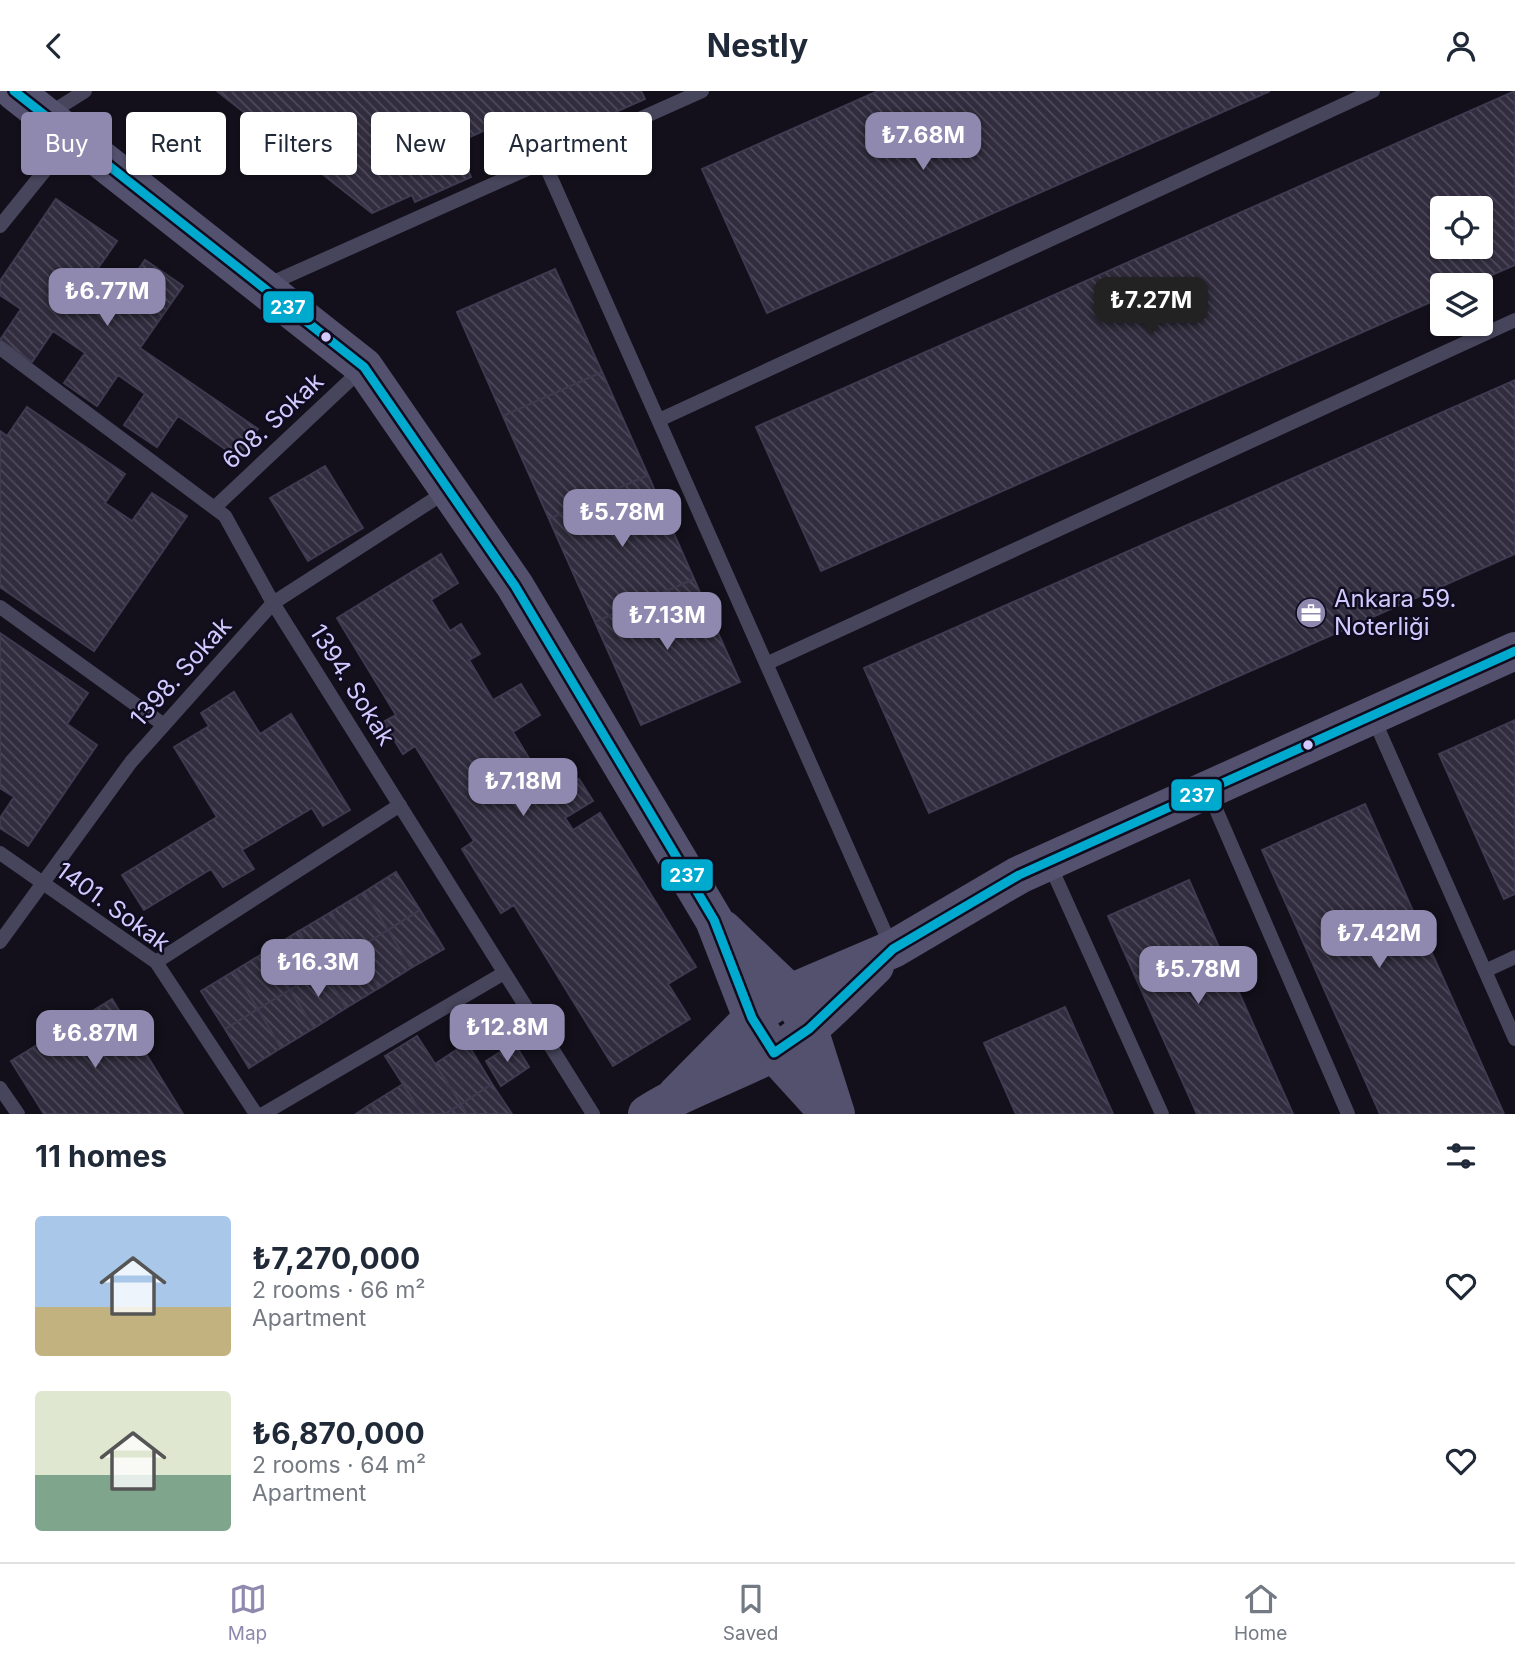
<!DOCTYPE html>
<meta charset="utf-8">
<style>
body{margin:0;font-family:Inter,sans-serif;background:#f2f2f3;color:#1f2937;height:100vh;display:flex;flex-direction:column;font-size:26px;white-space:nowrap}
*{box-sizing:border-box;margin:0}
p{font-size:23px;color:#747a83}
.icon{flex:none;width:38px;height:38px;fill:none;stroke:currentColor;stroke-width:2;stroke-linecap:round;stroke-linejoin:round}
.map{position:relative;height:1023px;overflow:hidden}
.drawer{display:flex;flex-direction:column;background:#fff;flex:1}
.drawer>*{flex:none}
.guide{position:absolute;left:21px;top:21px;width:700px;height:63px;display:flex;gap:14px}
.controls{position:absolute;left:1430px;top:105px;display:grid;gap:14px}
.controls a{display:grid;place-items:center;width:63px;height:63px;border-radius:7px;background:#fff;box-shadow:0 2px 5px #0004;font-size:35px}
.price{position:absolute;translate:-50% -60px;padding:0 16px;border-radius:14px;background:#8f89af;color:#fff;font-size:23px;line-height:46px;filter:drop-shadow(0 2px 4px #0008)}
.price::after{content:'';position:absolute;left:50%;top:42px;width:21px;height:16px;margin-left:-10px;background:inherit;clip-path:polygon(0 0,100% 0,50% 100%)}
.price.current{background:#222;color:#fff}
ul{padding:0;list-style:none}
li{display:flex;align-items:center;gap:21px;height:175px;padding:0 35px}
li span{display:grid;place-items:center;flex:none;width:196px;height:140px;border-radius:7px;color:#555}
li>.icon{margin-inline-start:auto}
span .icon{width:84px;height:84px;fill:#fffc;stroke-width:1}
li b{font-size:30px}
h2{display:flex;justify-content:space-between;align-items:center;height:84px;padding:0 35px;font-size:30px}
.tag{padding:0 24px;border-radius:7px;background:#fff;box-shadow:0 2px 5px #0004;font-size:24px;line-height:63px}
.tag.current{background:#8f89af;color:#fff}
header{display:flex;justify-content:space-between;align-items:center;height:91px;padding:0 35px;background:#fff;font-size:32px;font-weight:700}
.dock{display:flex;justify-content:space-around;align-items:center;height:98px;border-top:2px solid #e0e1e3;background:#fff;font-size:19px;color:#747a83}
.dock a{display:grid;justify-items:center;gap:4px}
.dock .current{color:#8f89af}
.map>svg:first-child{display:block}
</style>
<header><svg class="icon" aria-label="back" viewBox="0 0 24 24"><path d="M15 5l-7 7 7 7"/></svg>Nestly<svg class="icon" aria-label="person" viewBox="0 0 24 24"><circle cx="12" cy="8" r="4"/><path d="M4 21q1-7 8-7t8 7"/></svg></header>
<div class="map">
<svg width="1515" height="1023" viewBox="0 0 1515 1023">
<defs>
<pattern id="building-back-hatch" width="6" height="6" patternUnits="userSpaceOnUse" patternTransform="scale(1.75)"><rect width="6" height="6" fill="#312d3e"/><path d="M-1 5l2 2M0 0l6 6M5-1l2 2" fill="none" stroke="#4e4a5b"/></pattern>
</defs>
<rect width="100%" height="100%" fill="#13101b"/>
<path fill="url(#building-back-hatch)" stroke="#3e3a50" stroke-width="2" fill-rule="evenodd" d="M217 0H641L645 8 523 62 508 29 456 52 471 86 415 111 412 104 372 122Z
M878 0H1270L767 222 702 78Z
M1515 0V174L1469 194H1442V206L821 480 756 336ZM1442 117H1480V156H1442Z
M56 108 117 150 96 180 124 199 145 169 183 195 140 257 258 338 238 367 178 325 157 356 124 334 145 303 118 284 97 315 64 292 85 262 53 240 32 271 0 249 21 218 0 204V190Z
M555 178 602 281 503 325 457 221Z
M602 281 648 384 549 428 503 325Z
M1515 289V463L929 722 864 577Z
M27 316 125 383 105 412 132 430 152 402 187 425 94 560 0 496V340L7 345Z
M325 375 363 437 308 470 270 407Z
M648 384 694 488 595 531 549 428Z
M441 463 458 492 431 509 450 540 461 533 480 563 469 569 493 609 521 593 540 624 513 641 552 705 579 688 593 710 565 727 573 739 600 722 696 876 668 893 690 928 613 975 514 814 501 822 462 758 474 750 415 655 403 663 383 631 396 624 337 527Z
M694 488 740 591 641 634 595 531Z
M0 542 88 602 67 633 97 654 28 755 0 737V727L14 706 0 697Z
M234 601 260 643 291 623 350 719 323 735 312 717 242 759 254 778 223 796 211 778 144 819 122 784 217 726 174 656 209 635 201 622Z
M1515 629V803L1504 808 1439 663Z
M1365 713 1504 1023H1380L1262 759Z
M396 781 420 819 388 839 364 801Z
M1189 789 1293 1023H1197L1108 825Z
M364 801 388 839 355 859 331 821Z
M420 819 444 858 411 877 388 839Z
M331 821 355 859 323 879 299 840Z
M388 839 411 877 379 897 355 859Z
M299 840 323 879 290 899 267 860Z
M355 859 379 897 346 917 323 879Z
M267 860 290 899 258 918 234 880Z
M323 879 346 917 314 937 290 899Z
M234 880 258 918 225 938 201 900Z
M290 899 314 937 281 957 258 918Z
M112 908 183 1023H44L11 970Z
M1065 916 1113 1023H1016L984 952Z
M258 918 281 957 249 977 225 938Z
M417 945 461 1013 445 1023H422L385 965Z
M467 952 492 993 461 1013 435 973Z
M514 952 529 976 501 995 486 970Z
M403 993 422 1023H377L371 1013Z
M492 993 512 1023H467L461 1013Z
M371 1013 377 1023H356Z
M461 1013 467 1023H445Z"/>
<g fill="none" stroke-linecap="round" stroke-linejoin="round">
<path stroke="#46455c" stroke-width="14" d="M47 24 85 0
M544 71 892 857
M0 135 72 46
M267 194 702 0
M0 257 225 425 273 512 593 1023
M659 329 1373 0
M214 417 364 276
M0 516 164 634
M768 572 1515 229
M1373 626 1515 948
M1208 700 1348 1023
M0 762 156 871 256 1023
M1049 772 1162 1023
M0 851 131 671 273 512 447 400
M156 871 400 714
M1485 880 1515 866
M0 997 18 1023
M263 1023 504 882"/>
<path stroke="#54516f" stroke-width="38" d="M14 0 364 276 515 495 714 829 752 927 778 967 829 1023
M723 838 790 902 809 938 836 1023
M676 1004 752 927 790 902 893 858 1019 784 1515 560
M647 1023C688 997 731 984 773 962 812 941 843 906 875 875"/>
<g stroke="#100c1f" stroke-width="14">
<path id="bus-1" d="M14 0 364 276 515 495 714 829 752 927 774 962 809 938 893 858 1019 784 1515 560"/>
</g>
<use href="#bus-1" stroke="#00a9ce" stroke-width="9"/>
</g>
<defs>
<g id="office-disc" transform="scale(1.575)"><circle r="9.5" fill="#8f89af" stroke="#100c1f"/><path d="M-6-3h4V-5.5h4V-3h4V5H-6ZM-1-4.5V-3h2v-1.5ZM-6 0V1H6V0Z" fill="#fff"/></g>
</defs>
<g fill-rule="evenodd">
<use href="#office-disc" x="1311" y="522"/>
</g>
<g fill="#d2caff" stroke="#100c1f" stroke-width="2.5">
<circle cx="326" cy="246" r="6"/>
<circle cx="1308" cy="654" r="6"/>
</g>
<g text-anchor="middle" stroke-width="5" stroke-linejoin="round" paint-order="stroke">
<g font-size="24" fill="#d2caff" stroke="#100c1f">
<text transform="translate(273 330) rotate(-43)" y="8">608. Sokak</text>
<text transform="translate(181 581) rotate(-48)" y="8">1398. Sokak</text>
<text transform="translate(352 594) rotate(58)" y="8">1394. Sokak</text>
<text transform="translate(113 816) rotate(36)" y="8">1401. Sokak</text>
</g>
<g font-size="24" fill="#d2caff" stroke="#100c1f" text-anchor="start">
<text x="1334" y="516">Ankara 59.<tspan x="1334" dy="28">Noterliği</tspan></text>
</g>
</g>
<g stroke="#100c1f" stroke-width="2.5">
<rect x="262" y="199" width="53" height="34" rx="7" fill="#00a9ce"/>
<rect x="1170" y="687" width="53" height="34" rx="7" fill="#00a9ce"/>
<rect x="660" y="767" width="54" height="34" rx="7" fill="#00a9ce"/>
</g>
<g font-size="19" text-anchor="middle" font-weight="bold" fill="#fff">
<text x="288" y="223">237</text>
<text x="1197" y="711">237</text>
<text x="687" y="791">237</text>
</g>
</svg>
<div class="controls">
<a><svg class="icon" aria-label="locate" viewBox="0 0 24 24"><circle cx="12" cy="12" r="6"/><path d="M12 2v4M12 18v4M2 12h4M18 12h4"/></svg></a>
<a><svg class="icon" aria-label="layers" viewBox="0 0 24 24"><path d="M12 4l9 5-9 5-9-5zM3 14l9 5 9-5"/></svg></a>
</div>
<b class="price" style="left:923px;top:81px">₺7.68M</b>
<b class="price" style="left:107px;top:237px">₺6.77M</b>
<b class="price current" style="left:1151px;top:246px">₺7.27M</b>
<b class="price" style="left:622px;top:458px">₺5.78M</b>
<b class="price" style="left:667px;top:561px">₺7.13M</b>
<b class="price" style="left:523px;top:727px">₺7.18M</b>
<b class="price" style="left:1379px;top:879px">₺7.42M</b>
<b class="price" style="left:318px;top:908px">₺16.3M</b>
<b class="price" style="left:1198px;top:915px">₺5.78M</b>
<b class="price" style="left:507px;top:973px">₺12.8M</b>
<b class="price" style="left:95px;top:979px">₺6.87M</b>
<div class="guide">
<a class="tag current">Buy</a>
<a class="tag">Rent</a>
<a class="tag">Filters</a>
<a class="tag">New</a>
<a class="tag">Apartment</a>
</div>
</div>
<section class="drawer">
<h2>11 homes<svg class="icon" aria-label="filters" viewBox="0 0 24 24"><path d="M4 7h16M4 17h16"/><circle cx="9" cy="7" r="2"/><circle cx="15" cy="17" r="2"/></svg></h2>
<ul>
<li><span style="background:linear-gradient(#a9c7e8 65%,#c2b280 0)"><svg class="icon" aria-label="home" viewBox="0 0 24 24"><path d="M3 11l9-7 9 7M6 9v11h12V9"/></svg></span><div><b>₺7,270,000</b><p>2 rooms · 66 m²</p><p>Apartment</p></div><svg class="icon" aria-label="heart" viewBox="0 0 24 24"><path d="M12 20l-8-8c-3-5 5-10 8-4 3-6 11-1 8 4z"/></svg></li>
<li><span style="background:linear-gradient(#dfe7d0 60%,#7fa58c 0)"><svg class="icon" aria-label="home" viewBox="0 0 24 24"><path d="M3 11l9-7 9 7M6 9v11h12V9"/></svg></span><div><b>₺6,870,000</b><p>2 rooms · 64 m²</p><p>Apartment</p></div><svg class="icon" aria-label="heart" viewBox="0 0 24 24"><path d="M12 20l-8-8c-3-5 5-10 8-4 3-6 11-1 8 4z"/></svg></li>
</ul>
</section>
<nav class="dock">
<a class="current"><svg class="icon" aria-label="map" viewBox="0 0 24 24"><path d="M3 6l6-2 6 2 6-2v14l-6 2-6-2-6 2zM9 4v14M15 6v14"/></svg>Map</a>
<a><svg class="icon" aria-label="saved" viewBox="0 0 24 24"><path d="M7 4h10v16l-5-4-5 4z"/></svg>Saved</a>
<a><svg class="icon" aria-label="home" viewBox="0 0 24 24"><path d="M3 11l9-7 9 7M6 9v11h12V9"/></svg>Home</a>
</nav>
